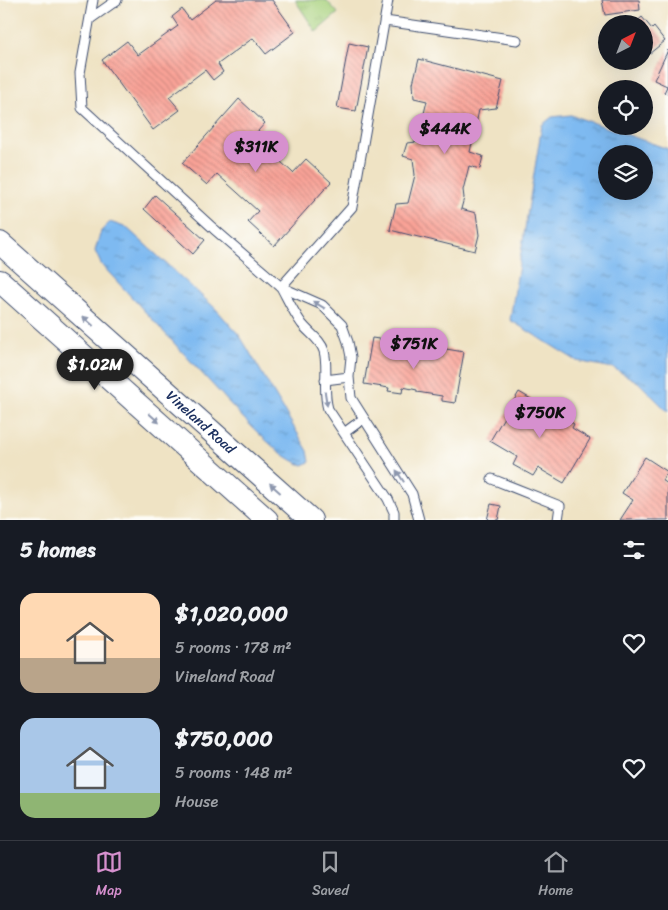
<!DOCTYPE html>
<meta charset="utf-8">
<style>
body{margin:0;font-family:Sriracha,sans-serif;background:#242831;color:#f1f3f6;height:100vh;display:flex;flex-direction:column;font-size:19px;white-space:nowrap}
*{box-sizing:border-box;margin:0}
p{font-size:16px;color:#9ea1a6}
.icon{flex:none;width:28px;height:28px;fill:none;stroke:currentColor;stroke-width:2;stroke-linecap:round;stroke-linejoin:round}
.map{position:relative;height:520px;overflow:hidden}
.details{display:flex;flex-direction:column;background:#171b24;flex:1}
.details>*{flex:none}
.needle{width:32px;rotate:42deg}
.buttons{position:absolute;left:598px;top:15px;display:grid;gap:10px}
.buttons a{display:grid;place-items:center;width:55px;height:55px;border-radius:50%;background:#171b24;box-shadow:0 5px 20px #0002;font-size:25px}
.price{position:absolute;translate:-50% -42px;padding:0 11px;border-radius:18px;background:#d690ce;color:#111;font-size:16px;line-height:32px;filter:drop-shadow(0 1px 2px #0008)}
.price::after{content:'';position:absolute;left:50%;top:30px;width:15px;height:11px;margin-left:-8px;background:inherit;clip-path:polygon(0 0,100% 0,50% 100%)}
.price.current{background:#222;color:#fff}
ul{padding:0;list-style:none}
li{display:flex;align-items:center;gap:15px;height:125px;padding:0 20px}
li span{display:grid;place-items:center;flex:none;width:140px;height:100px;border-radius:15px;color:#555}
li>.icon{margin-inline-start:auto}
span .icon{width:60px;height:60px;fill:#fffc;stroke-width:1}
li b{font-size:21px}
h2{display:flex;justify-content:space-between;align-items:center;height:60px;padding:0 20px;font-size:21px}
.tabs{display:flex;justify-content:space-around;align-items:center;height:70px;border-top:1px solid #363941;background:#171b24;font-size:14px;color:#9ea1a6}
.tabs a{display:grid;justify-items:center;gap:2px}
.tabs .current{color:#d690ce}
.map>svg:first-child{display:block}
</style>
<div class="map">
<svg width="668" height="520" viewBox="0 0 668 520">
<defs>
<pattern id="park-tufts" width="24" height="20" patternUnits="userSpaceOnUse" patternTransform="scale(1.25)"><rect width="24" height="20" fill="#a8d27e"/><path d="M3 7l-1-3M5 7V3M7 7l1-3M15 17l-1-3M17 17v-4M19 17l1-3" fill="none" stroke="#90b56f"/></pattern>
<pattern id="water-ripples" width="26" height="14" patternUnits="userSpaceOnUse" patternTransform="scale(1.25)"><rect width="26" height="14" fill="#7ebaf1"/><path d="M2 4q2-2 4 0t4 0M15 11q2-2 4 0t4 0" fill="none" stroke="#6698c6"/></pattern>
<pattern id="building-back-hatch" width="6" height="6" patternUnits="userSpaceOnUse" patternTransform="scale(1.25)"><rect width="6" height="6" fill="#faa397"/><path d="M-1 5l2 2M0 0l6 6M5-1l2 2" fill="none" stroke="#ca857e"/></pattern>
</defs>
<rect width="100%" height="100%" fill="#fdfcf7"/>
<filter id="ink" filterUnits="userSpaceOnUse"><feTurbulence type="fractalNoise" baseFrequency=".02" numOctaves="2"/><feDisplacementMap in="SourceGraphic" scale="10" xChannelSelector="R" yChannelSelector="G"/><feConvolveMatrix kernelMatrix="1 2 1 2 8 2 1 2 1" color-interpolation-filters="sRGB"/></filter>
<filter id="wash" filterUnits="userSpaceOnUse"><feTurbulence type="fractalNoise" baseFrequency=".0096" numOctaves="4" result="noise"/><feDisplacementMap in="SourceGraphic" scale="20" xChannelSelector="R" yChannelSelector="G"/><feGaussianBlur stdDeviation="1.12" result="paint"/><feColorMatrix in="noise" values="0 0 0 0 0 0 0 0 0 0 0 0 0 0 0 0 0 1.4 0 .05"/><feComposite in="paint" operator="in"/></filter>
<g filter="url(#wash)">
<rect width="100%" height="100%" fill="#efe3c4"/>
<path fill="url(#park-tufts)" stroke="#62806e" d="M295 0H326L338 13 316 32Z"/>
<path fill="url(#water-ripples)" stroke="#4c74a8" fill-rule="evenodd" d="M571 115 668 149V412L638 382 613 368 577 361 510 320 542 125 552 117ZM606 154H644V191H606Z
M110 222 127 228 215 308 240 336 308 451 310 462 303 465C275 457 231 404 210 382 174 343 137 303 101 264L95 251 101 231Z"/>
<g id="blocks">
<path fill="url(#building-back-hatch)" d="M216 0H272L295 32 266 54 253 38 218 64 223 72 213 80 205 70 169 97 180 110 153 130 102 60 127 41 138 55 178 26 172 17 182 9 190 20Z
M602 0H639L640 10 605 15Z
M642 17 652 29 654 27 665 41 644 58V24H634Z
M349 43 368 47 356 111 337 108Z
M668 50V94L664 93 667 86 654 80Z
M419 59 503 81 496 108 479 110 470 152 483 156 480 169 469 166 463 190 464 198 461 209 476 213 479 235 475 251 390 230 396 204 408 203 415 175 413 159 403 156 407 143 417 142 427 101 414 98 413 83Z
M239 99 265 123 251 139 278 163 280 161 293 173 306 159 331 182 274 246 248 222 258 211 217 174 207 185 182 163Z
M155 195 205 240 193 254 144 209Z
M372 338 400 342 399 349 433 355 434 347 464 352 455 403 442 401V396L417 392V390L403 387 402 393 388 391 389 388 364 384Z
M519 392 574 424 572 428 590 439 564 483 538 468 533 476 513 465 517 457 490 441Z
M645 457 668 472 662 480 668 484V520H620L633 500 622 493Z
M491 504 501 506 498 520H487Z"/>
</g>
</g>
<g filter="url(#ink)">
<use href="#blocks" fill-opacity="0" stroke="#3b4a6d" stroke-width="1"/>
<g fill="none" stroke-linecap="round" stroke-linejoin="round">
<g stroke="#3b4a6d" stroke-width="11">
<path id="service" d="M93 0 80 73 82 108 214 229 281 287 322 305 342 325 348 342 351 357 349 377 351 398 412 494 419 520
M90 19 117 0
M385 21 517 40
M281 287 352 207 388 0
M281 287C288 300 294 313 302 324 309 333 321 340 324 351 329 370 322 389 328 409L388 499 394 512V520
M325 380 349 377
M344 433 363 419
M492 479 560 506 558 520"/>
</g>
<g stroke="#3b4a6d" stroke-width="24">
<g id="tertiary">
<path id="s1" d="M0 243 311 520"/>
<path d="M0 281 267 520"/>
</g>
</g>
<use href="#service" stroke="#fff" stroke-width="9"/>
<use href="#tertiary" stroke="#fff" stroke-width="22"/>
</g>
<defs><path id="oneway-solid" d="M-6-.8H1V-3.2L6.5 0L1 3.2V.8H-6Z" transform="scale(1.25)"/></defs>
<g fill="#8d97ae">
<use href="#oneway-solid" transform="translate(319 305) rotate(-149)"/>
<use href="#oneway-solid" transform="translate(88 321) rotate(-138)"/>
<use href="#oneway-solid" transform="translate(326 399) rotate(81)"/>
<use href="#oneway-solid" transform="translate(154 418) rotate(42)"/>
<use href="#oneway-solid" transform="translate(400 476) rotate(-123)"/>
<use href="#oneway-solid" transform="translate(275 488) rotate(-138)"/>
</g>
</g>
<g text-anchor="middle" stroke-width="5" stroke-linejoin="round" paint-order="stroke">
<g font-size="14" fill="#1b2f5e" stroke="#fdfcf7">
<text dy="5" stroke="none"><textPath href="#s1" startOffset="269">Vineland Road</textPath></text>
</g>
</g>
</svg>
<div class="buttons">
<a><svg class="needle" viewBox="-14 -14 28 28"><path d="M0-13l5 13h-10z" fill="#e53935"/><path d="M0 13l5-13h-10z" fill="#9ea1a6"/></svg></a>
<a><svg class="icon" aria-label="locate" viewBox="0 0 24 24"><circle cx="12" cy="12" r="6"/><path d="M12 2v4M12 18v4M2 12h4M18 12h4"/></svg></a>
<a><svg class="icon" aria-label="layers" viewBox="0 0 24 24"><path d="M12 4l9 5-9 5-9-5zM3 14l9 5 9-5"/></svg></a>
</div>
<b class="price" style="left:445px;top:155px">$444K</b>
<b class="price" style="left:256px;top:173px">$311K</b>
<b class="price" style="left:414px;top:370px">$751K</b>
<b class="price current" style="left:95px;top:391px">$1.02M</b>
<b class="price" style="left:540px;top:439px">$750K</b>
</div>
<section class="details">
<h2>5 homes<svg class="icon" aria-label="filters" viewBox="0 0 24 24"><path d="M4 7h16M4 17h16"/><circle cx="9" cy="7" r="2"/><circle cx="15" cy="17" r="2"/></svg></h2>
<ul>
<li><span style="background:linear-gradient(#ffd9b3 65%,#b9a48a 0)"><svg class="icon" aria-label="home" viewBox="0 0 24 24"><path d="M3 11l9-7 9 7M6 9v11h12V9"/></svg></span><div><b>$1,020,000</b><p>5 rooms · 178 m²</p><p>Vineland Road</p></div><svg class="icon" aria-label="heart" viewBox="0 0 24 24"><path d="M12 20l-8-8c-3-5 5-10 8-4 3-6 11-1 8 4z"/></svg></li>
<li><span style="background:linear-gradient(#a9c7e8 75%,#8fb573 0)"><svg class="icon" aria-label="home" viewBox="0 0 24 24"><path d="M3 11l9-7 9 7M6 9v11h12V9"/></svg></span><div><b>$750,000</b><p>5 rooms · 148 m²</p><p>House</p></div><svg class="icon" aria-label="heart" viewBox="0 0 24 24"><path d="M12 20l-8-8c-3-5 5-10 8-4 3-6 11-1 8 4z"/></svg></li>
</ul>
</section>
<nav class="tabs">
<a class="current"><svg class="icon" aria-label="map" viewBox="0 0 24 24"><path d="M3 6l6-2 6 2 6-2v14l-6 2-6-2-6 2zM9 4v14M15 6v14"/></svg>Map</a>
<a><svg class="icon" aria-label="saved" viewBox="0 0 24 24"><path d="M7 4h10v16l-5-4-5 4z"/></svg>Saved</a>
<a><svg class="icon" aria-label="home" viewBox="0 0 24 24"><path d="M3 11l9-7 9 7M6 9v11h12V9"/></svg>Home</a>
</nav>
